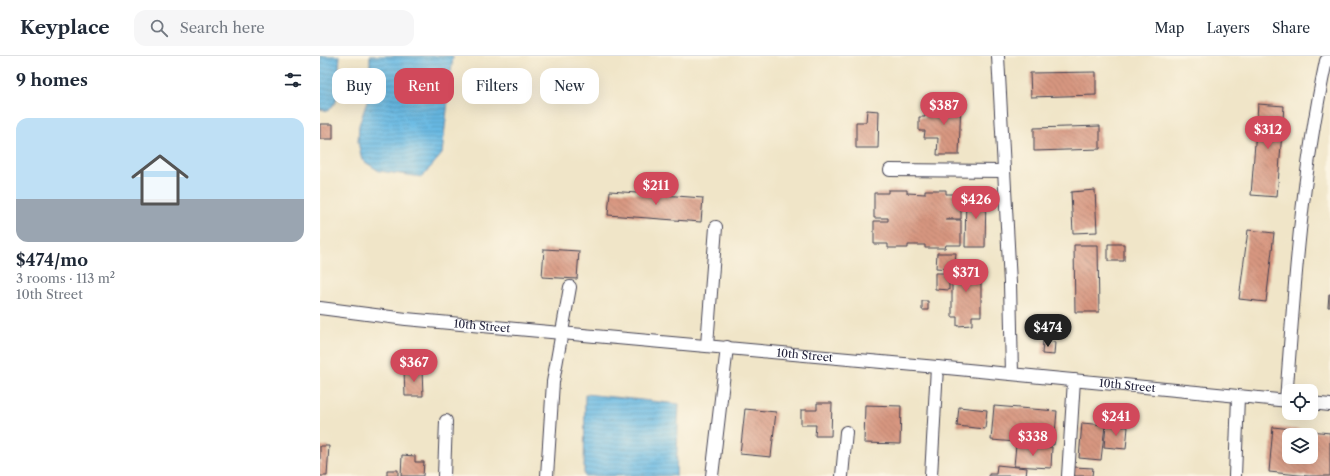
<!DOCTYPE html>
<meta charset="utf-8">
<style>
body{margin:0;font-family:"Libre Caslon Text",serif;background:#f6f6f7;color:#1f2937;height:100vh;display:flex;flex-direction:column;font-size:15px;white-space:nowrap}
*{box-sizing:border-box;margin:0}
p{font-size:13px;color:#747a83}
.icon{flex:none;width:22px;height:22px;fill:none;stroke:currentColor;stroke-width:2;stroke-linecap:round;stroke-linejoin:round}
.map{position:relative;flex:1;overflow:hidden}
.side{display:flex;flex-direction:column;background:#fff;width:320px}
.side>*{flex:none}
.top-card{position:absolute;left:12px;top:12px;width:380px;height:36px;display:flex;gap:8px}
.buttons{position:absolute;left:962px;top:328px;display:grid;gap:8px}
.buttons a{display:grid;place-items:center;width:36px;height:36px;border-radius:8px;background:#fff;box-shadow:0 4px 16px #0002;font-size:20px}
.price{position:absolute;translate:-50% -34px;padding:0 9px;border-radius:14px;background:#d1495b;color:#fff;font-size:13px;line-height:26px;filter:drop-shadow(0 1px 2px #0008)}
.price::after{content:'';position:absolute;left:50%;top:24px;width:12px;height:9px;margin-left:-6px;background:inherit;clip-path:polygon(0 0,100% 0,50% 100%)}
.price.current{background:#222;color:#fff}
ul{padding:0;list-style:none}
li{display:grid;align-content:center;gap:8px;height:212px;padding:0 16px}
li span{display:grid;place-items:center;height:124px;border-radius:12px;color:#555}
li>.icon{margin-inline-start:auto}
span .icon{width:72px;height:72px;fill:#fffc;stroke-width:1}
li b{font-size:17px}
h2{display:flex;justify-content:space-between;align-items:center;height:48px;padding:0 16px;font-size:17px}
.tag{padding:0 14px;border-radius:12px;background:#fff;box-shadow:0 4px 16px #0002;font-size:14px;line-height:36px}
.tag.current{background:#d1495b;color:#fff}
header{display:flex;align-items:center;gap:24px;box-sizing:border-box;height:56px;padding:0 20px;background:#fff;border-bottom:1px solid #e0e1e3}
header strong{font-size:19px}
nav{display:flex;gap:22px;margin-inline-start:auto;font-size:14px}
.search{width:280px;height:36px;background:#f6f6f7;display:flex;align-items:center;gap:10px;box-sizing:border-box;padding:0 14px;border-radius:12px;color:#747a83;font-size:15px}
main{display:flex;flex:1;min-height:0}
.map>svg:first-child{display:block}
</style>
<header>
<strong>Keyplace</strong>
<div class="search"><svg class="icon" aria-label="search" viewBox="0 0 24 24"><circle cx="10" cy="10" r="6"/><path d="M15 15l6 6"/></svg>Search here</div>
<nav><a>Map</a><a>Layers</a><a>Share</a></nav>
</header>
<main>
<section class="side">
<h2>9 homes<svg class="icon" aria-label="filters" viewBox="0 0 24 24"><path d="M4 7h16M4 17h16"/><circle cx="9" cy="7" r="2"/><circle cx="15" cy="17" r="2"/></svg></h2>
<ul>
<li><span style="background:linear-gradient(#bfe0f5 65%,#9aa5b1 0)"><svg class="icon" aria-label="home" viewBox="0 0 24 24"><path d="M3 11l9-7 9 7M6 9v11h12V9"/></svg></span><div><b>$474/mo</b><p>3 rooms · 113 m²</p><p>10th Street</p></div></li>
</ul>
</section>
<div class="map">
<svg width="1010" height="420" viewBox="0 0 1010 420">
<defs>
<pattern id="water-rules" width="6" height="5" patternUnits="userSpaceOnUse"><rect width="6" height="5" fill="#68bae4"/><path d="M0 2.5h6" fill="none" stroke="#5597ba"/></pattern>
<pattern id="building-back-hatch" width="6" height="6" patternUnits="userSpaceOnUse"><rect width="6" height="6" fill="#d79680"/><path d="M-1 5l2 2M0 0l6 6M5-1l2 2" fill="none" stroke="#ae7a6a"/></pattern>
</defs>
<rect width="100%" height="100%" fill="#fcf5e5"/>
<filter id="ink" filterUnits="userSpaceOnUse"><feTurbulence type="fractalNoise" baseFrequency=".025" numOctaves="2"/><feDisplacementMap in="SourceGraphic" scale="8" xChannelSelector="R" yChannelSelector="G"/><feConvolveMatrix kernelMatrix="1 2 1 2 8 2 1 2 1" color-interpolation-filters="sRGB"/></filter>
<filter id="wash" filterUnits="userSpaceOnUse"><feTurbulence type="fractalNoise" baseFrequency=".012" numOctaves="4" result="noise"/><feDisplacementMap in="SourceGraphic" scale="16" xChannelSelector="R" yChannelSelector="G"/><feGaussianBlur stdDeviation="0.9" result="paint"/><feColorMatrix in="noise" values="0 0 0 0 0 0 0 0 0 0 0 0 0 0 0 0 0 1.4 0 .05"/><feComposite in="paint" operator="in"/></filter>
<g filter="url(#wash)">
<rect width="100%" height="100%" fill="#f0e5c8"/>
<path fill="url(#water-rules)" stroke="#456e90" d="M0 0H20L16 46 8 55 0 53Z
M50 0H133L122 98 102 121 59 115 42 104 38 86 39 69 50 37Z
M265 338 359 348 356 420H264Z"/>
<g id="blocks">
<path fill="url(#building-back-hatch)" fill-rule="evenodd" d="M776 16V39L711 41 710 17Z
M622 42H641L639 99H617L618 82H604L605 75H599V61H605V54H621Z
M938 48 964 50 957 141 931 139Z
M547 54 559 55 558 92H536V66H546Z
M0 68H13V83H0Z
M780 70V93L714 95V72Z
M568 134H587V137L605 138V134H626V138H641V163H626V164H641V189H626L625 192H605V189H588V192H568V188H554V165H568V162H554V137H568Z
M775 134 777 176 753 177 751 136Z
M290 135 383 142 381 166 288 159Z
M646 138H666L665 191H645Z
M928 174 954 177 946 246 919 243Z
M788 188H804V205H788Z
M754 189H778L779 256H755Z
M224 193 259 195 257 223 222 221Z
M617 197H636L635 207H629V213L616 212Z
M632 208H661V260H652V269L637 270V261H632Z
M615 217H629V234L615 233Z
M1009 238H1010V251H1008Z
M602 245H608V254H602Z
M723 285 735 286 734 299 722 298Z
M84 314H102L103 340H85Z
M497 347H512L511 380H495L496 369H481V354H497Z
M545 349 581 350 580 388 544 387Z
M674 350 737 355 734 389 671 384Z
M639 351 667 354 665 373 637 370Z
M425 353 456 356 451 401 420 398Z
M762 367 785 369 781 404 759 402Z
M786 369 808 371 806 393 784 391Z
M953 371 1010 377V420H989L949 416ZM969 379H991V401H969Z
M696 389 732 391 731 412 694 410Z
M0 390H9L7 420H0Z
M82 399 95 400V406H104L103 420H81Z
M677 409 707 412 706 420H669V418H676Z
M754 411 773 412 772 420H753Z
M67 414H78V420H67Z"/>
</g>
</g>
<g filter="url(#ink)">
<use href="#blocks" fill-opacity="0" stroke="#413f50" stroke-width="1"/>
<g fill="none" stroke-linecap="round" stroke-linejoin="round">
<g stroke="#413f50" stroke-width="14">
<g id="street">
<path d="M678 0 690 227 692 318"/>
<path d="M570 114 684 115"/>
<path id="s1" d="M0 252 86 263 617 311 969 345"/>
<path d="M387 289 396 171"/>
<path d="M966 345C974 231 982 117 1006 5H1010"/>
<path d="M991 347 1010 349"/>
<path d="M124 420 126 365"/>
<path d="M227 420 233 326 250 231"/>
<path d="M392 420 407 291"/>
<path d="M522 420 526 376"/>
<path d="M611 420 617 311"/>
<path d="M748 420 754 324"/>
<path d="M915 420 918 341"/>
</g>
</g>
<use href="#street" stroke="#fff" stroke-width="12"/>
</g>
</g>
<g text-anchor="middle" stroke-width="4" stroke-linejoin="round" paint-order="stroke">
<g font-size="11" fill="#22223b" stroke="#fcf5e5">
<text dy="4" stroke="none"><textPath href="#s1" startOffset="163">10th Street</textPath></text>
<text dy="4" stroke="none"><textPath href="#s1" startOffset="487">10th Street</textPath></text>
<text dy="4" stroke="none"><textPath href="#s1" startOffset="811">10th Street</textPath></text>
</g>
</g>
</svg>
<div class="buttons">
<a><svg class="icon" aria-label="locate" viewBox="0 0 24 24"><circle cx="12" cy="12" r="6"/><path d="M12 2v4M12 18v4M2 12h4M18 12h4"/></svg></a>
<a><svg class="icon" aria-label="layers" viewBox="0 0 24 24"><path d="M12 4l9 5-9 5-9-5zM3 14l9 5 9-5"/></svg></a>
</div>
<b class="price" style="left:624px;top:70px">$387</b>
<b class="price" style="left:948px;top:94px">$312</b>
<b class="price" style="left:336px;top:150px">$211</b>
<b class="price" style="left:656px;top:164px">$426</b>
<b class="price" style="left:646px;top:237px">$371</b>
<b class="price current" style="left:728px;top:292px">$474</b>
<b class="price" style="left:94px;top:327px">$367</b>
<b class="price" style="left:796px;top:381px">$241</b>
<b class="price" style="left:713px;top:401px">$338</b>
<div class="top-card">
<a class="tag">Buy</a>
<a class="tag current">Rent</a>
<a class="tag">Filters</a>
<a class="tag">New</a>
</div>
</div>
</main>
